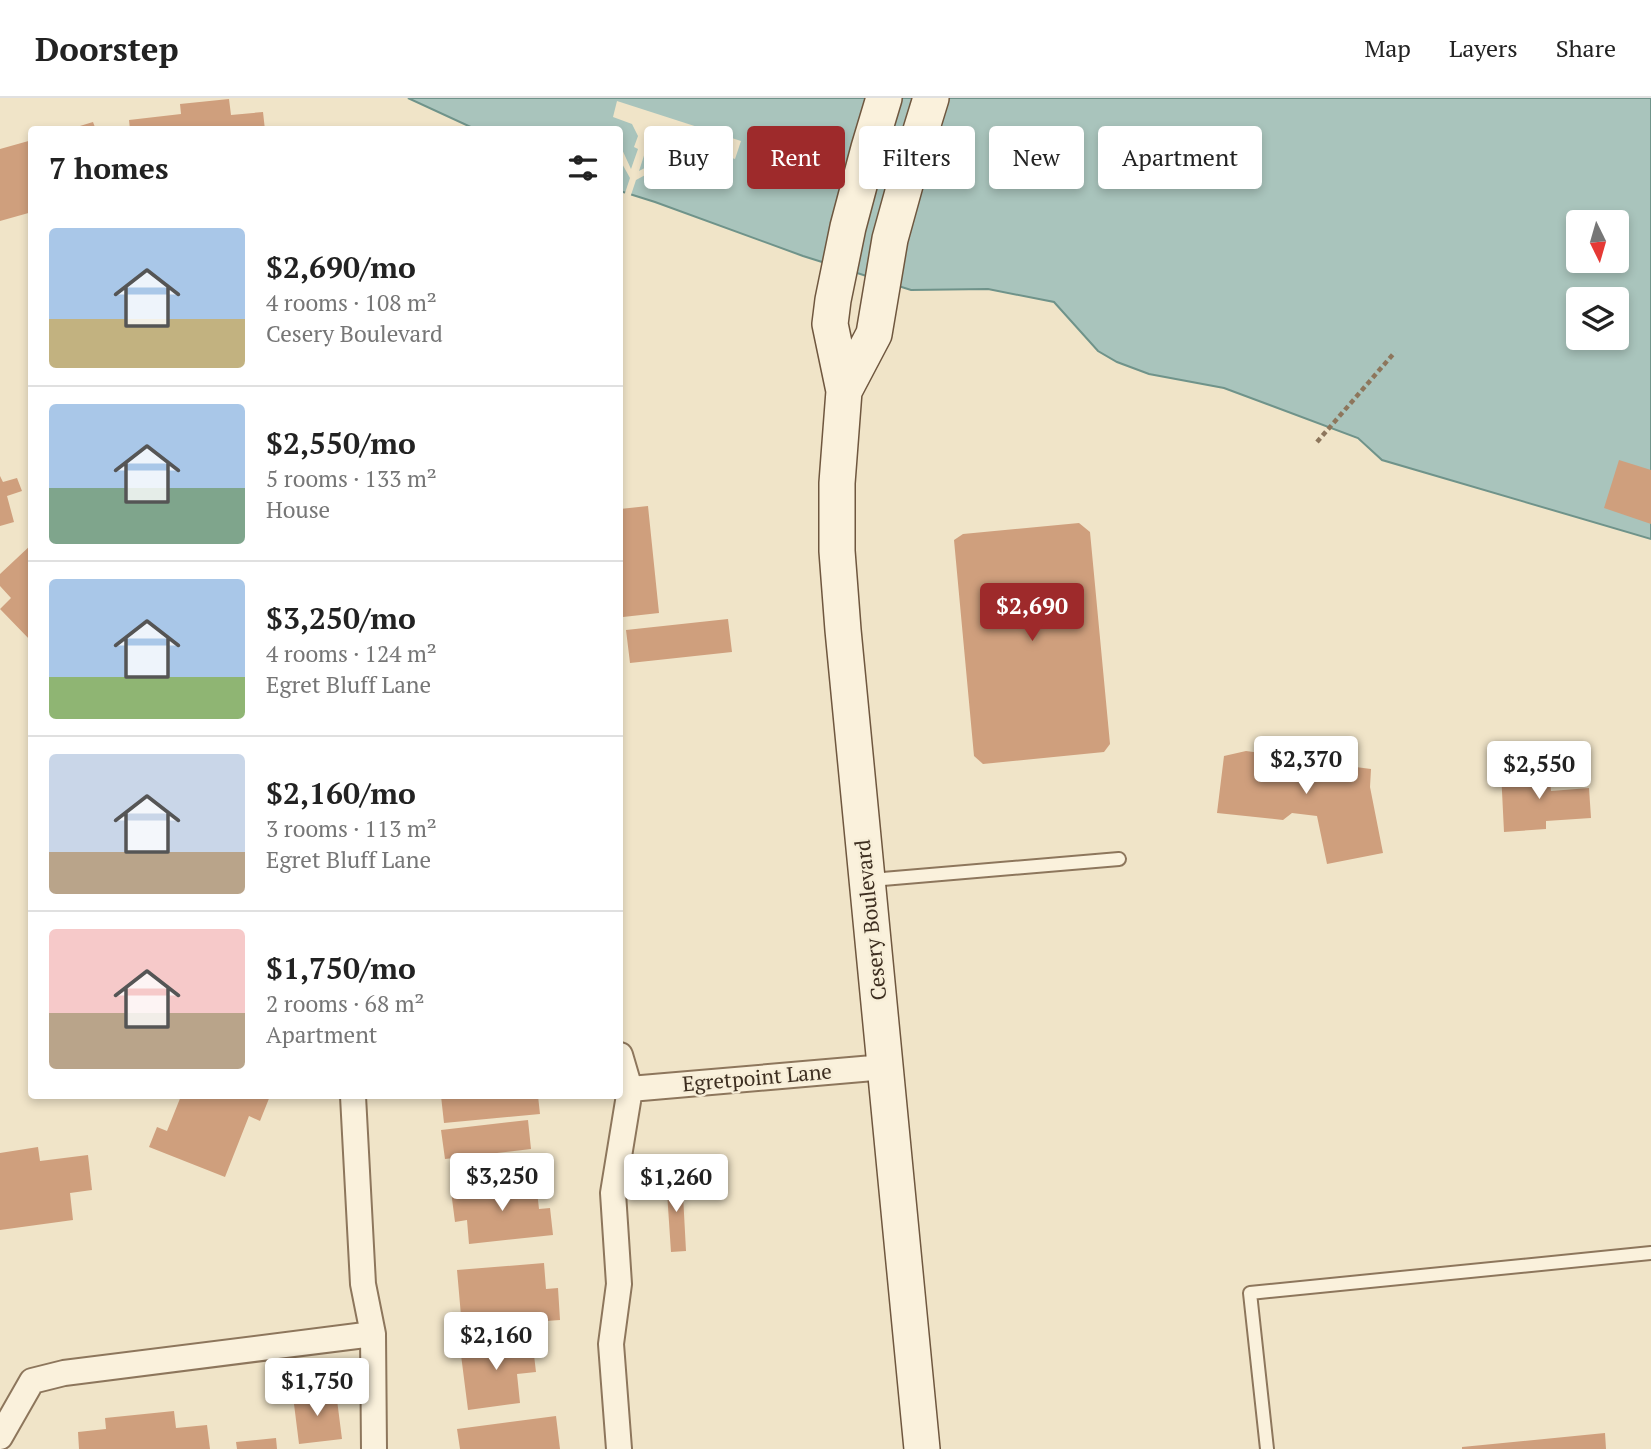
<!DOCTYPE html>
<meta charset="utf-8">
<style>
body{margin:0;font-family:"PT Serif",serif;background:#f6f6f6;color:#222;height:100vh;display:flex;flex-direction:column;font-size:26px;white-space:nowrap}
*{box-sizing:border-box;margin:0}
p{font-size:23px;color:#767676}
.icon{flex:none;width:38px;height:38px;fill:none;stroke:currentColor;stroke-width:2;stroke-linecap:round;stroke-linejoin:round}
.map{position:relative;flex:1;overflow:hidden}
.sheet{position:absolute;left:28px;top:28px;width:595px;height:973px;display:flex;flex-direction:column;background:#fff;border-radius:7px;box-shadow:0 4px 10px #0003}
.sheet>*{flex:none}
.hud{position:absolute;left:644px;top:28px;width:665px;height:63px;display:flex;gap:14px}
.needle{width:46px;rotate:175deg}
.fabs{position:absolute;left:1566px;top:112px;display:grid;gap:14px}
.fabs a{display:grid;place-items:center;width:63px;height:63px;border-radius:7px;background:#fff;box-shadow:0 4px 10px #0003;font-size:35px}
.price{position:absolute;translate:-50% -60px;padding:0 16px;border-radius:7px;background:#fff;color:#222;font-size:23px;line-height:46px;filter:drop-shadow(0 2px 4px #0008)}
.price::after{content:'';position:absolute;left:50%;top:42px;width:21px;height:16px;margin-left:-10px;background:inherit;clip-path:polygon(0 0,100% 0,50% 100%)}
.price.active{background:#9e2a2b;color:#fff}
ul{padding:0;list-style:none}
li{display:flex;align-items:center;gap:21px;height:175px;padding:0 21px}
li+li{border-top:2px solid #e0e0e0}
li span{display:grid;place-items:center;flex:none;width:196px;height:140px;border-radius:7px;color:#555}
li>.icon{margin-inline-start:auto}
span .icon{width:84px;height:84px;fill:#fffc;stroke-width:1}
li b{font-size:30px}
h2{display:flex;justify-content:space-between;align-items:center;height:84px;padding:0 21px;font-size:30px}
.chip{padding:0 24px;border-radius:7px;background:#fff;box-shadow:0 4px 10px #0003;font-size:24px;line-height:63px}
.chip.active{background:#9e2a2b;color:#fff}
header{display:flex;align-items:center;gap:42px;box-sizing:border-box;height:98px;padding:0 35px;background:#fff;border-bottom:2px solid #e0e0e0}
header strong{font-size:33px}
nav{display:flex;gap:38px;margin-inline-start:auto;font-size:24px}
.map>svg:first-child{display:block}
</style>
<header>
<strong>Doorstep</strong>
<nav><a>Map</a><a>Layers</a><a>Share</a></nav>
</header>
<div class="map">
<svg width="1651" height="1351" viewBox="0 0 1651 1351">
<rect width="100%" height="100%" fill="#f0e4c8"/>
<path fill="#a9c4bc" stroke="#6f938a" stroke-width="2" fill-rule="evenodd" d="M408 0H1651V441L1382 362 1358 340 1224 290 1149 276 1117 264 1098 253 1054 204 988 191 911 192 803 158 655 104 620 93V32L475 31ZM1578 124H1617V163H1578ZM1578 201H1617V240H1578Z"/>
<path fill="#f0e4c8" d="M617 3 741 43 735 61 660 35 649 42 639 73 662 61 729 83 726 89 662 68 636 82 630 100 624 98 630 80 620 62V47L631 71 638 51 634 49 638 38 632 26 613 19Z"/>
<path fill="#cf9f7d" d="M229 1 231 17 263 14 265 32H130L129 22 181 16 180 6Z
M93 24 96 32H70V31Z
M32 42V114L0 123V51Z
M1619 362 1651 372V426L1604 410Z
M0 378 3 384 17 380 22 393 7 398 14 424 0 428Z
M648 408 659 515 623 519 620 482V411Z
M1079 425 1090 434 1110 646 1104 654 983 666 974 658 954 442 963 436Z
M32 446V544L0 511 11 500 0 488V476Z
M728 521 732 554 630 565 626 532Z
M1318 642 1343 645 1348 668 1371 671 1370 689 1383 755 1327 766 1317 718 1292 715 1283 722 1217 715 1224 658 1246 653 1282 658 1301 654 1316 656Z
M1549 670 1551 693 1589 690 1591 720 1546 723V731L1504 734 1501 673Z
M181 998H270L260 1023 249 1018 225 1079 149 1049 157 1029 167 1033Z
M441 998H538L540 1016 444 1025Z
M528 1022 531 1051 445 1061 441 1032Z
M38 1049 40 1063 88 1057 92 1092 70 1095 73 1122 0 1132V1055Z
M682 1078 686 1153 671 1154 666 1079Z
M536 1084 539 1111 550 1110 553 1137 469 1146 467 1122 455 1124 451 1093Z
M544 1165 546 1191 558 1190 560 1222 462 1229 457 1172Z
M532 1240 536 1274 517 1276 520 1305 468 1312 460 1249Z
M336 1294 342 1341 299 1346 293 1298Z
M174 1313 176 1330 207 1327 210 1351H79L78 1334 106 1331 105 1320Z
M556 1318 560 1351H460L457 1331Z
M1605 1335 1606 1351H1462V1349Z
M276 1340 277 1351H237L236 1344Z"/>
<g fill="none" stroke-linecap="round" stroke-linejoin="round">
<g stroke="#8d765c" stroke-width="16">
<path id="lane" d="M871 782 1119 761
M1267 1351 1250 1195 1651 1155"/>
</g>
<g stroke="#8d765c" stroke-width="28">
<path id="street" d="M630 991 885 969
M353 998 363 1186 373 1236 374 1351
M0 1339 32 1283 64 1275 373 1236
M619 1351 611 1246 619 1186 613 1095 630 991 620 957"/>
</g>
<g stroke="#6f573f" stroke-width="38">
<path id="secondary" d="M884 0 869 50 848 129 833 202 830 226 844 293 837 385V453L843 532 922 1351
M844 293 874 236 890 141 911 65 931 0"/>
</g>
<path stroke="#8d765c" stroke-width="4.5" stroke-dasharray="5 3.5" stroke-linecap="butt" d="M1317 344 1395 254"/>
<use href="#lane" stroke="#faf1dc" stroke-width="12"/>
<use href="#street" stroke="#faf1dc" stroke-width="24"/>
<use href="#secondary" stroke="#faf1dc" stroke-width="35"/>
</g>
<g text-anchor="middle" stroke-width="5" stroke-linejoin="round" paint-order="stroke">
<g font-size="21" fill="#3d2e20" stroke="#f7eed8">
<text transform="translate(871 822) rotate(-96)" y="7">Cesery Boulevard</text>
<text transform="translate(757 980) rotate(-5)" y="7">Egretpoint Lane</text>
</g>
</g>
</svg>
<div class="fabs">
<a><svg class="needle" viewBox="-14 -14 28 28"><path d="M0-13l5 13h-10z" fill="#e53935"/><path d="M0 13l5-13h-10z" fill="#767676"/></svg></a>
<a><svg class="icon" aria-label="layers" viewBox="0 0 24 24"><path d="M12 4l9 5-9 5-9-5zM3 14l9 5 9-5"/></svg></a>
</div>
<b class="price active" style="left:1032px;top:545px">$2,690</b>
<b class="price" style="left:1306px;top:698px">$2,370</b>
<b class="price" style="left:1539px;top:703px">$2,550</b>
<b class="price" style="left:502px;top:1115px">$3,250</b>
<b class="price" style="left:676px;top:1116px">$1,260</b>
<b class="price" style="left:496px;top:1274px">$2,160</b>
<b class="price" style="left:317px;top:1320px">$1,750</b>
<div class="hud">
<a class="chip">Buy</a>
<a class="chip active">Rent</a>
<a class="chip">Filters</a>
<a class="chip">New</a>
<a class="chip">Apartment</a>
</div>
<section class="sheet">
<h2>7 homes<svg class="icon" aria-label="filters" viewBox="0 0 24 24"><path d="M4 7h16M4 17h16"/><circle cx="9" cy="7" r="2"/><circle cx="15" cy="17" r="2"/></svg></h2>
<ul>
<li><span style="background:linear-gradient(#a9c7e8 65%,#c2b280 0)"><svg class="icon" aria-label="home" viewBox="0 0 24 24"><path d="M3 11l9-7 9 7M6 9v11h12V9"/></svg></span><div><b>$2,690/mo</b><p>4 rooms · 108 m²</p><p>Cesery Boulevard</p></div></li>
<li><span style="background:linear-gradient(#a9c7e8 60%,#7fa58c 0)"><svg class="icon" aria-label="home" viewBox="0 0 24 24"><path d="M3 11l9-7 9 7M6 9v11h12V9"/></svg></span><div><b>$2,550/mo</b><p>5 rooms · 133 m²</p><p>House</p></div></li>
<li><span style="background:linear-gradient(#a9c7e8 70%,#8fb573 0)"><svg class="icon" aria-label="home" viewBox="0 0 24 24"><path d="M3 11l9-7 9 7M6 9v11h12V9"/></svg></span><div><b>$3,250/mo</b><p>4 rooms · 124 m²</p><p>Egret Bluff Lane</p></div></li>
<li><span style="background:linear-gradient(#c9d6e8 70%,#b9a48a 0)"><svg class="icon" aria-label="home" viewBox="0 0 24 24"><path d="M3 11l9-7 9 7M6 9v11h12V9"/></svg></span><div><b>$2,160/mo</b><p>3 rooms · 113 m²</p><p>Egret Bluff Lane</p></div></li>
<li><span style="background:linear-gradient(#f6c9c9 60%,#b9a48a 0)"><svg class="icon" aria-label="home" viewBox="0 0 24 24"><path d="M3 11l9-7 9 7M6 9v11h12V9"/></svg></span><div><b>$1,750/mo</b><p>2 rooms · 68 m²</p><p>Apartment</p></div></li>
</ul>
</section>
</div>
